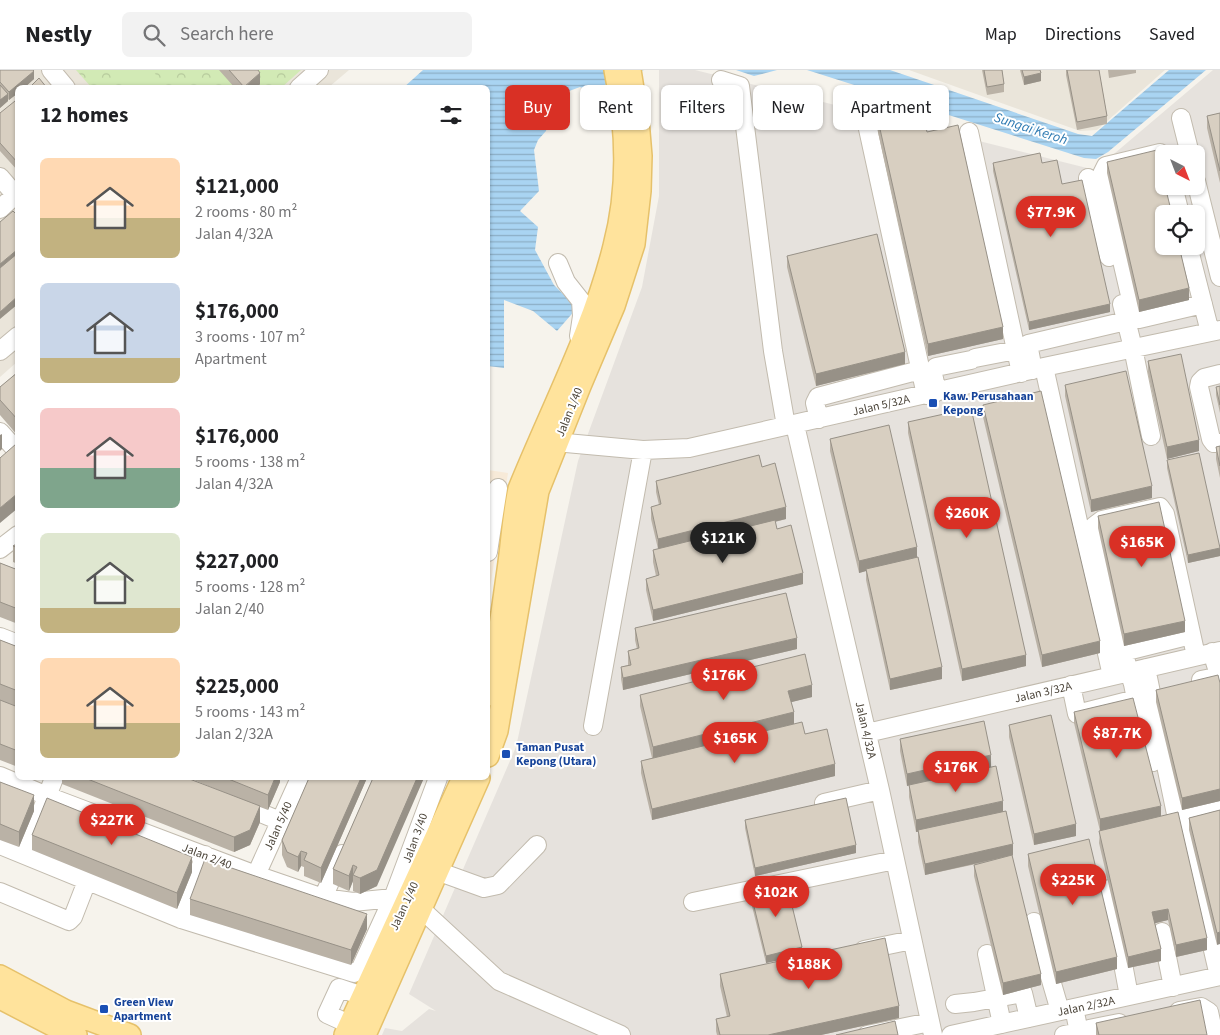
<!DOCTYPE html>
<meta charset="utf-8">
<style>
body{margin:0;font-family:"Source Sans 3",sans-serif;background:#f2f2f2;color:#202124;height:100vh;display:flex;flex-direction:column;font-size:19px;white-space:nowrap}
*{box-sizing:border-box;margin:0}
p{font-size:16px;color:#757577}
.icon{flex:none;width:28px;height:28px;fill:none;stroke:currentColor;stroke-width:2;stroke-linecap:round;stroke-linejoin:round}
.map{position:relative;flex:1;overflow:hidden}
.side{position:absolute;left:15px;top:15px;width:475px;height:695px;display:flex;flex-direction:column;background:#fff;border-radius:8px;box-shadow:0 1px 4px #0004}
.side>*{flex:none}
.banner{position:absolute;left:505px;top:15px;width:475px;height:45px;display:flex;gap:10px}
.needle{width:32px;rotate:138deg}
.buttons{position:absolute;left:1155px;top:75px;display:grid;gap:10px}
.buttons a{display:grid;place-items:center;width:50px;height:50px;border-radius:8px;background:#fff;box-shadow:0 1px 4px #0004;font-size:25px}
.price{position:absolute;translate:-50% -42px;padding:0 11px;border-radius:18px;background:#d93025;color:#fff;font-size:16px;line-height:32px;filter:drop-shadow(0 1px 2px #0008)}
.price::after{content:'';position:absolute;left:50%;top:30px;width:15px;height:11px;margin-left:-8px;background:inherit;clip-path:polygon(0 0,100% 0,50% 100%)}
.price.active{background:#222;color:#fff}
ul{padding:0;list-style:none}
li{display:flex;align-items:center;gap:15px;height:125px;padding:0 25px}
li span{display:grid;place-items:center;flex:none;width:140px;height:100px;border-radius:8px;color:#555}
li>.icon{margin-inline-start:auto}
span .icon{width:60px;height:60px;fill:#fffc;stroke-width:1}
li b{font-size:21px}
h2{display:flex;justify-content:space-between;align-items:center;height:60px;padding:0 25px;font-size:21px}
.chip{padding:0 18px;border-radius:8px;background:#fff;box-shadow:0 1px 4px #0004;font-size:18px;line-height:45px}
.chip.active{background:#d93025;color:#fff}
header{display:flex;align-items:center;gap:30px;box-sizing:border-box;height:70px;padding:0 25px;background:#fff;border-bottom:1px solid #e0e0e0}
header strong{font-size:24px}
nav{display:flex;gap:28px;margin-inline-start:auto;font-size:18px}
.search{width:350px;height:45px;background:#f2f2f2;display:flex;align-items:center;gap:12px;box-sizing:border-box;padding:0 18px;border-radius:8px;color:#757577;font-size:19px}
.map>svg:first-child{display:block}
</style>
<header>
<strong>Nestly</strong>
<div class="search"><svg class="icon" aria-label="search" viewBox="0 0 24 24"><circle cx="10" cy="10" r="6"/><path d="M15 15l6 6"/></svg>Search here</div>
<nav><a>Map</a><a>Directions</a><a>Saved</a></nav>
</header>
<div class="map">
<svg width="1220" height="965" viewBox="0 0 1220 965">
<defs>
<pattern id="forest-crowns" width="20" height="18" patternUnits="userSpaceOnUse" patternTransform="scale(1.25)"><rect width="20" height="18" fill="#d2eab5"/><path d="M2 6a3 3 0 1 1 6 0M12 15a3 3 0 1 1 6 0" fill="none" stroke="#b6ca9c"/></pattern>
<pattern id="water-rules" width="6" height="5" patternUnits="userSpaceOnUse" patternTransform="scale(1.25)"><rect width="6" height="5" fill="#a9d4f2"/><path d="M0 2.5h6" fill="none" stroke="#8caec5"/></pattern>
</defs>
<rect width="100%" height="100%" fill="#f6f3ec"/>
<path fill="#eae5da" d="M0 0H349L329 17 18 18 17 292 0 307Z
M909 0H1165L1097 60 1080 61Z"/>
<path fill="#f7ead8" d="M488 400 508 403 488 531Z"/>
<path fill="#e6e2dd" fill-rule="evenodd" d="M659 0H695L1095 100 1213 0H1220V965H382L385 958 402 961 429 939 436 941 409 924 516 677 578 391 642 217 659 126ZM1164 84H1196V116H1164ZM1164 144H1196V176H1164Z"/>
<path fill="url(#forest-crowns)" d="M76 0H301L281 18 91 17Z"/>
<path fill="#d2eab5" d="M115 0H153L163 17H125Z"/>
<path fill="url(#water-rules)" d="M423 0H644L589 21 580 17 553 27 546 61 538 70 534 80 539 121 520 141 538 157 535 180 554 215 577 238 557 261 533 241 504 230V298L488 296V18H403Z
M736 0H777L754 6Z
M807 0H890L1078 64 1092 66 1169 0H1206L1108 82 1096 89 1084 88Z"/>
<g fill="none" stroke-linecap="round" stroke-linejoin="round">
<g stroke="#c2bbae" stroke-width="20">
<path id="minor" d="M51 0 66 18
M721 10 740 16 773 281 786 356
M299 18 319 0
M865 45 926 325
M1181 48 1190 84
M969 62 1021 303
M1164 86 1160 83 1106 96 1102 104 1135 247 1139 249 1203 234
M0 107 18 128
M1088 108 1109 187
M1196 111 1220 207
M1173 116 1180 144
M0 139 15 125
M1188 176 1210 262
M558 193 566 212 581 231 582 246 579 266
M1122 234 1133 278 1151 366
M0 281 18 266
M975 288 1016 280
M1044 297 1112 606
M1033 300 1028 274 1126 251
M1220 304 1204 308 1200 312 1199 317 1211 369 1214 373H1220
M937 322 933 304 936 297 971 290
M819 349 815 333 818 327 920 300
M795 355 880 720 933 965
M0 362 18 382
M544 371 643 380 689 378 1044 297 1220 260
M0 479 18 465
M488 482 498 418
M0 567 18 574
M1123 582 1191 565
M1146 598 1176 744 1179 747 1220 736
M1201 610 1216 607 1219 605 1212 582
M1071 615 1077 644 1136 629 1133 614 1123 582 1092 464 1094 456 1102 450 1160 437 1165 444 1196 586
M1136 629 1153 692
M593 656 643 380
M867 663 1220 581
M0 706 47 726 256 805 323 828 353 832 393 828 420 838 499 911 621 965
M824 733 880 720
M239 734 280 751
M1205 750 1188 754 1185 759 1219 906
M0 775 181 849 354 903 360 900 393 828 438 708
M25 785 54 708
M437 801 484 818 498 815 537 775
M256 805 300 708
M1109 819 1129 926
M0 822 69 851 73 847 87 811
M323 828 342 784
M693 832 895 790
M181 849 205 785
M1034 852 1060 941
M1162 862 1173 917
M864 880 912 870
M987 884 1002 954
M955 934 974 932 1023 923 1029 948
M1179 941 1201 937 1209 942 1214 965
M349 954 327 944 339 918 363 926
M867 965 930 952
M951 965 1220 906
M1064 965 1079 962 1074 938
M1090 965 1089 959 1119 953"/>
</g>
<g stroke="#e6c16a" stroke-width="24">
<path id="major" d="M488 625C497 584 502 542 508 500 512 473 513 446 519 419 551 340 594 258 614 176 629 119 627 57 615 0
M488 686 497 661 538 421 580 316 614 236 634 174 640 121 641 86 638 50 630 0
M0 906 66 941 130 965
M0 928 58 958 76 965
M345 965 463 708
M365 965 479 708"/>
</g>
<use href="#minor" stroke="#fff" stroke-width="18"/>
<use href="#major" stroke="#ffe39c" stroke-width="21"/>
</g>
<path fill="#bab2a6" d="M0 0 34 9 24 18H18V23L9 30 8 29V31L0 38Z
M219 0H258L260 14 257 18H235Z
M982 0H1002L1004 14V22L987 25Z
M1020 0H1040L1041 11 1024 15Z
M1066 0H1099L1107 46V54L1077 60 1066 5Z
M1108 0H1136V3L1109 8Z
M18 27V101L0 81V43L16 32V29Z
M1220 43V113L1207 58V46Z
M878 50 927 62 1003 269 928 286 878 62Z
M1107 92 1189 230 1139 242 1107 103Z
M993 93H1042L1062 114 1110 242 1029 260 993 101Z
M787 186 905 294 816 316 787 197Z
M1148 291 1199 381 1167 389 1148 303Z
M18 302V366L0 345V317Z
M1065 315 1152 428 1091 442 1065 326Z
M1220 316V343L1216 325V317Z
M983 335 1100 583 1042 597 983 347Z
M908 352 1026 596 962 611 908 363Z
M830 369 917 487 942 609 890 620 866 510V501L859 503 830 381Z
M1220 376V408L1216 389V377Z
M1167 390 1220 486 1188 493 1167 398Z
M762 397 786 449 775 452 777 459 803 514 653 551 646 520V509L656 506 653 492V480L658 479 651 449V437L659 435 656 422V411Z
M1098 446 1185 562 1124 576 1098 458Z
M18 473V494L13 492V476Z
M0 493 18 500V554L0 547Z
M635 558 797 579 623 620 621 609V597L628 595V581L637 579 635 570Z
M0 570 18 577V697L0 690Z
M1220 613V731L1182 740 1156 632V620Z
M640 625 812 627 791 632 794 654 753 664H805L835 706 652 750 641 703V691L652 688 640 636Z
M1074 642 1161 746 1207 880 1176 887 1168 850 1155 853 1161 891 1128 898 1099 773 1100 761 1074 653Z
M984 651 907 716 900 681V669Z
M1009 655 1076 766 1034 775 1009 667Z
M62 708H187L230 725 189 708H280V712L268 740 260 737V752L250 775 234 782 62 714Z
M309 708H367L321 813 304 806V797L301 796 298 802 287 797 282 785V770Z
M373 708 377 816 360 824 353 821V811L349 821 333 814V799Z
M0 712 34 741 19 777 0 770Z
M909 715 1003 741 1013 785 1012 786 1041 915 1003 925 974 806V795L981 793 925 805 918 772V762H916L909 727Z
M1220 740 1217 875 1189 760V748Z
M745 750 856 783 755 806 745 758Z
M32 765 192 802 177 839 32 780Z
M1028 784 1117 899 1056 914 1028 796Z
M750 820 802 885 766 893 750 828Z
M190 829 367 859 351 895 190 845Z
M720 904 899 948 821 965H717L716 961V949L727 947 720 916Z
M1096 953 1207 965H1096Z"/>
<path fill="#979187" d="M34 1V9L24 18H18V23L9 30V22Z
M260 3V14L257 18H244Z
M1041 3V11L1024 15V7Z
M8 24V31L0 38V30Z
M18 179V187L0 202V194Z
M1189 218V230L1139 242V230Z
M18 226V234L0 249V242Z
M1110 234V242L1029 260V252Z
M1003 257V269L928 286V274Z
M905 282V294L816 316V304Z
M2 364V379L0 381V365Z
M1199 370V381L1167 389V377Z
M1152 416V428L1091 442V430Z
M18 423V438L0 453V438Z
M786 437V449L658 480V469Z
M917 477V489L866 499V501L859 503V491Z
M1220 478V486L1188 493V485Z
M803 503V514L653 551V540Z
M1185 551V562L1124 576V564Z
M797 568V579L623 620V608Z
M1100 571V583L1042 597V585Z
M1026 585V596L962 611V599Z
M942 597V609L890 620V609Z
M812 615V627L788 633V621Z
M794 642V654L653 689V677Z
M991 685V697L907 716V704Z
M835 694V706L652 750V739Z
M275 708H280V712L268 740V725Z
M361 708H367L321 813V798Z
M417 708H424L377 816 360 824V808Z
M1220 719V731L1182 740V728Z
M34 725V741L19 777V762Z
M1003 731V743L916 762V750Z
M260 736V752L250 775 234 782V767Z
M1161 736V748L1100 761V749Z
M1076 754V766L1034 775V764Z
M1013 774V785L925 805V794Z
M856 775V783L755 806V798Z
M301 781V796L298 802V787Z
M192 787V802L177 839V823Z
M353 795V811L349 821V806Z
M1168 839V850L1152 854V842Z
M367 844V859L351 895V880Z
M1220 862V874L1217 875V863Z
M1207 868V880L1176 887V875Z
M802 877V885L766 893V886Z
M1161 879V891L1128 898V887Z
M1117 887V899L1056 914V902Z
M1041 904V915L1003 925V913Z
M899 936V948L821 965H768Z"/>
<path fill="#d8cfc1" stroke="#979187" d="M0 0H33L34 1 9 22 0 12Z
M229 0H258L260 3 244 17Z
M984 0H1002L1004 14 987 17Z
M1022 0H1040L1041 3 1024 7Z
M1067 0H1099L1107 46 1077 52Z
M39 8 47 18H29Z
M0 15 8 24 0 30Z
M15 31 18 34V93L0 73V43Z
M922 40 927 62 958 55 1003 257 928 274 878 50Z
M1220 43V101L1207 46Z
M1157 80 1164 110V116H1165L1172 144H1164V176H1179L1189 218 1139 230 1107 92Z
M1040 83 1042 93 1057 90 1062 114 1082 110 1110 234 1029 252 993 93Z
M13 141 18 146V179L0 194V152Z
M877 164 905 282 816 304 787 186Z
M18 183V226L0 242V198Z
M1181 284 1199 370 1167 377 1148 291Z
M1126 301 1152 416 1091 430 1065 315Z
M18 302V350L0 330V317Z
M1220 316V335L1216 317Z
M1041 321 1100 571 1042 585 983 335Z
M971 338 1026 585 962 599 908 352Z
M889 355 917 477 859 491 830 369Z
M16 374 18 376V423L0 438V388Z
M1220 376V396L1216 377Z
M1199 383 1220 478 1188 485 1167 390Z
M759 385 762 397 775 393 786 437 658 469 651 437 661 434 656 411Z
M1159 432 1185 551 1124 564 1098 446Z
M775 450 777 459 791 455 803 503 653 540 646 509 659 505 653 480Z
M18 473V478L13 476Z
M918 487 942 597 890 609 866 499Z
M0 493 18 500V539L0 532Z
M786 523 797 568 623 608 621 597 631 595 628 581 639 578 635 558Z
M0 570 18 577V621L0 614Z
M805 584 812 615 788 621 794 642 653 677 640 625Z
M1218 605 1220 613V719L1182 728 1156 620Z
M1133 628 1161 736 1100 749 1074 642Z
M0 630 18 637V681L0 674Z
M1051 645 1076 754 1034 764 1009 655Z
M984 651 991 685 907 704 900 669Z
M802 652 805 664 827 659 835 694 652 739 641 691Z
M996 696 1003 731 916 750 909 715Z
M85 708H187L260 736 250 760 234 767Z
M226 708H275L268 725Z
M309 708H361L321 798 304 790 307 783 301 781 298 787 287 782 282 770Z
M373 708H417L377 800 360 808 353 805 357 797 353 795 349 806 333 799Z
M0 712 34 725 19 762 0 754Z
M47 728 192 787 177 823 32 765Z
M846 728 856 775 755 798 745 750Z
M1220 740V862L1217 863 1189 748Z
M1006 741 1013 774 925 794 918 760Z
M1178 742 1207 868 1176 875 1168 839 1152 842 1161 879 1128 887 1099 761Z
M1089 769 1117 887 1056 902 1028 784Z
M1012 785 1041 904 1003 913 974 795Z
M205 789 367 844 351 880 190 829Z
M786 811 802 877 766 886 750 820Z
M885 868 899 936 768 965H720L716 949 730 946 720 904Z
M1200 930 1207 965H1099L1096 953Z
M895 951 898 965H836Z"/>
<g fill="#1a4fb4" stroke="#fff" stroke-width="2">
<rect x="928" y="328" width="10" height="10" rx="2.5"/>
<rect x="501" y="679" width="10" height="10" rx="2.5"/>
<rect x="99" y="934" width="10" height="10" rx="2.5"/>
</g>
<g text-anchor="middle" stroke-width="4" stroke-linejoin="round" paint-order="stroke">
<g font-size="12" font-weight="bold" fill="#164399" stroke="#fff" text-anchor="start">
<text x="943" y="330">Kaw. Perusahaan<tspan x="943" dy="14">Kepong</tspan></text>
<text x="516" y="681">Taman Pusat<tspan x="516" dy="14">Kepong (Utara)</tspan></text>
<text x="114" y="936">Green View<tspan x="114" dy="14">Apartment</tspan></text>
</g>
<g font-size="12" fill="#4b4439" stroke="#fff">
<text transform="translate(881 335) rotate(-13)" y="4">Jalan 5/32A</text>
<text transform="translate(569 342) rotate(-68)" y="4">Jalan 1/40</text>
<text transform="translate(1043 622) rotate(-13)" y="4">Jalan 3/32A</text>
<text transform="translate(866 660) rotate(77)" y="4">Jalan 4/32A</text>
<text transform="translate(278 756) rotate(-66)" y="4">Jalan 5/40</text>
<text transform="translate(415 768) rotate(-70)" y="4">Jalan 3/40</text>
<text transform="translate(207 786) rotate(21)" y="4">Jalan 2/40</text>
<text transform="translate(404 836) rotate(-65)" y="4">Jalan 1/40</text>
<text transform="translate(1086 936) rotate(-12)" y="4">Jalan 2/32A</text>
</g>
<g font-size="14" font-style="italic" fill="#2e7ab2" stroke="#fff">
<text transform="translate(1031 58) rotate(18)" y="5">Sungai Keroh</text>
</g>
</g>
</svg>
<div class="buttons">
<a><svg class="needle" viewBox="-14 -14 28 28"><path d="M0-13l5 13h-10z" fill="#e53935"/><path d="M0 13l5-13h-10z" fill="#757577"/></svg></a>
<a><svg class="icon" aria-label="locate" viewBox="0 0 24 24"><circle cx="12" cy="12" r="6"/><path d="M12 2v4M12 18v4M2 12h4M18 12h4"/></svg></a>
</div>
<b class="price" style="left:1051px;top:168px">$77.9K</b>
<b class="price" style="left:967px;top:469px">$260K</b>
<b class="price active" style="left:723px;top:494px">$121K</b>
<b class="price" style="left:1142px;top:498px">$165K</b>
<b class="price" style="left:724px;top:631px">$176K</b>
<b class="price" style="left:1117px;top:689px">$87.7K</b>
<b class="price" style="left:735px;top:694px">$165K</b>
<b class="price" style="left:956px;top:723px">$176K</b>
<b class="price" style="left:112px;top:776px">$227K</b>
<b class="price" style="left:1073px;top:836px">$225K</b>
<b class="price" style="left:776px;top:848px">$102K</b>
<b class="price" style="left:809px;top:920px">$188K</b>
<div class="banner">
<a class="chip active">Buy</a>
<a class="chip">Rent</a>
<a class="chip">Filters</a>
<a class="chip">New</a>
<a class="chip">Apartment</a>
</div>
<section class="side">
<h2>12 homes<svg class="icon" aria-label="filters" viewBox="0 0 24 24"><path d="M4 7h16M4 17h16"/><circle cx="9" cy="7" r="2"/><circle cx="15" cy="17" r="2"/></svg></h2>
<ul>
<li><span style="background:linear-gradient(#ffd9b3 60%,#c2b280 0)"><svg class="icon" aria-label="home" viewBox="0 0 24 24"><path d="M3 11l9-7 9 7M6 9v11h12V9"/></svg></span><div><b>$121,000</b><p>2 rooms · 80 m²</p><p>Jalan 4/32A</p></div></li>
<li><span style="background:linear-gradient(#c9d6e8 75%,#c2b280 0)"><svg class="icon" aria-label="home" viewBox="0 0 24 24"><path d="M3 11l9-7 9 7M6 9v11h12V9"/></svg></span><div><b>$176,000</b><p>3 rooms · 107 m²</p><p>Apartment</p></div></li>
<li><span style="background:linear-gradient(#f6c9c9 60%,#7fa58c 0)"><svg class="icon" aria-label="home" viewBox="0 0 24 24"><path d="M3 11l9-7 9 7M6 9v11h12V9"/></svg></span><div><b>$176,000</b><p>5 rooms · 138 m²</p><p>Jalan 4/32A</p></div></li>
<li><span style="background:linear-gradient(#dfe7d0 75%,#c2b280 0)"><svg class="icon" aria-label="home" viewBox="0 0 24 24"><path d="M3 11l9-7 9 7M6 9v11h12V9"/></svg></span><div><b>$227,000</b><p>5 rooms · 128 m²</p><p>Jalan 2/40</p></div></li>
<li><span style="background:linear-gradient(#ffd9b3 65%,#c2b280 0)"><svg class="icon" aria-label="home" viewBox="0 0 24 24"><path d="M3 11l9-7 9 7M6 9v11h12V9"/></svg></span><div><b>$225,000</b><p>5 rooms · 143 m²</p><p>Jalan 2/32A</p></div></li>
</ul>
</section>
</div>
